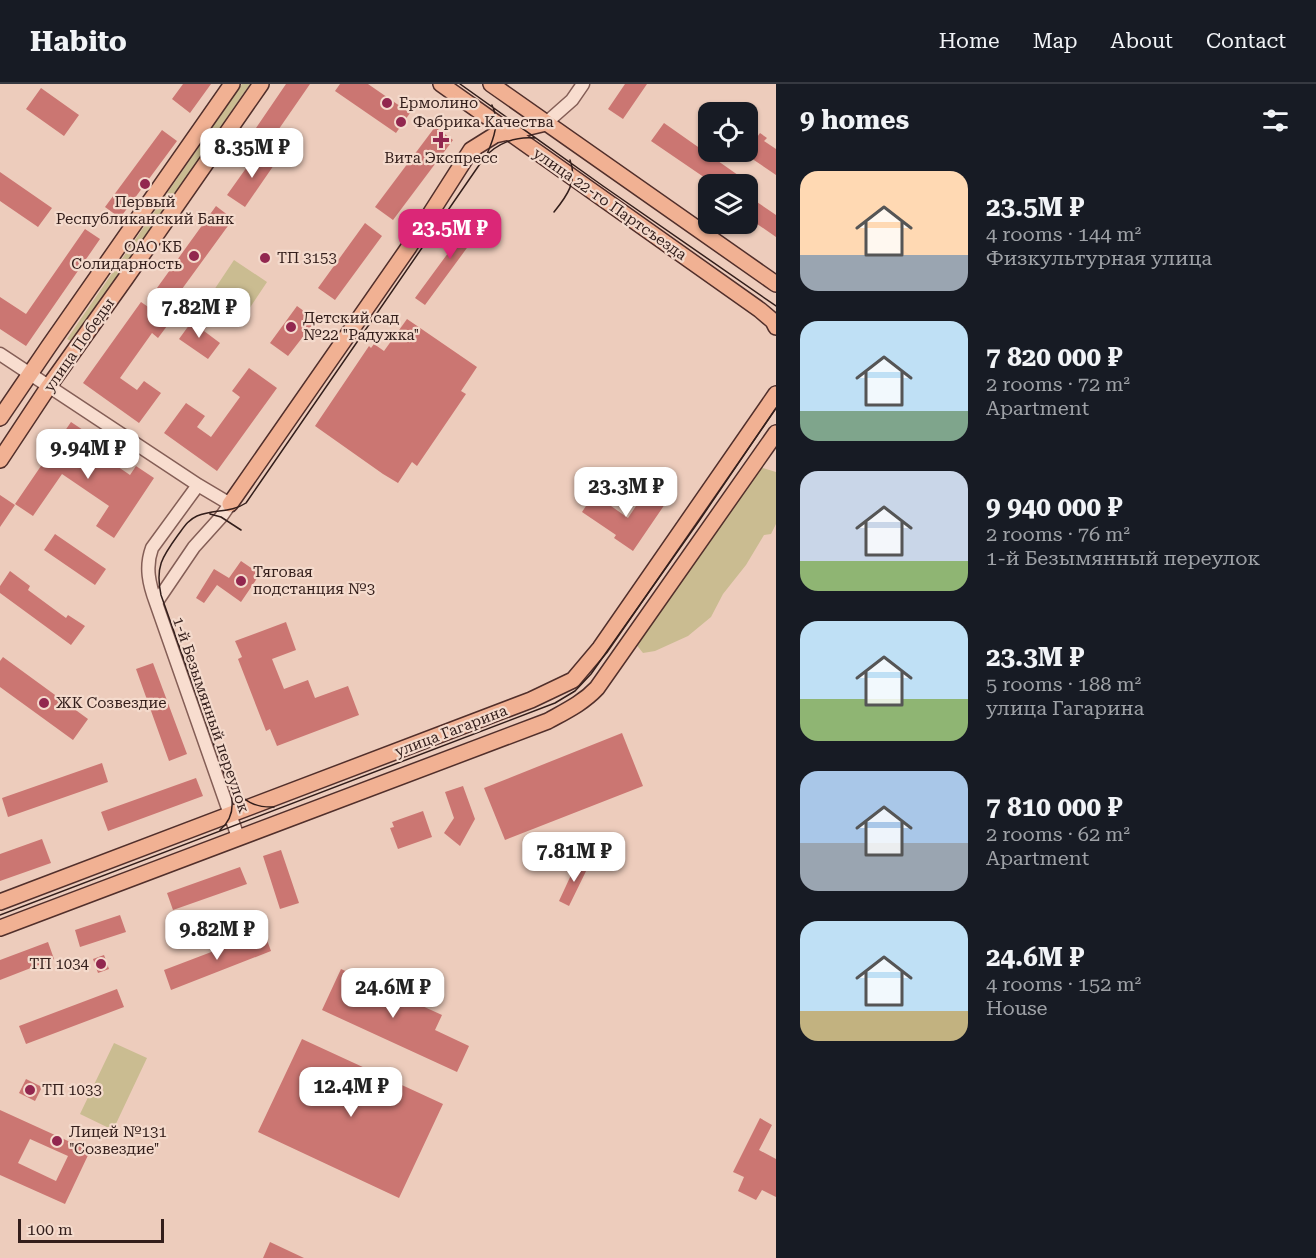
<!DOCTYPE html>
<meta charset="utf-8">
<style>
body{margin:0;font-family:"Roboto Serif",serif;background:#20242c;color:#f1f3f6;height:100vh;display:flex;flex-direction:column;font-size:22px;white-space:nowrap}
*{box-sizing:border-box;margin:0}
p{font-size:20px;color:#9ea1a6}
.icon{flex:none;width:33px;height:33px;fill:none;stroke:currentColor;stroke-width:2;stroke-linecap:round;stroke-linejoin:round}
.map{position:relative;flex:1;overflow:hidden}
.drawer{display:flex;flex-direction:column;background:#171b24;width:540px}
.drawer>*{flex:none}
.controls{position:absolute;left:698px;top:18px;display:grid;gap:12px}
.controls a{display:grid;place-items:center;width:60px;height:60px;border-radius:12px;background:#171b24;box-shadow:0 2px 4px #0004;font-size:30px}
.scale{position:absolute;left:18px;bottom:15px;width:146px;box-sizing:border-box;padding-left:6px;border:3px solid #331e1b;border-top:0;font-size:16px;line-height:21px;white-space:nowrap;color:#331e1b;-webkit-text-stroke:4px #f4dacc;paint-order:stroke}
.price{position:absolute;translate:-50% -51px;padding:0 14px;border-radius:12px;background:#fff;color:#222;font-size:20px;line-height:39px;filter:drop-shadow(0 2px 3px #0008)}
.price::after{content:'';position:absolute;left:50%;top:36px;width:18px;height:14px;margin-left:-9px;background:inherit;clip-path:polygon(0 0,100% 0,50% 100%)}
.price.selected{background:#db2777;color:#fff}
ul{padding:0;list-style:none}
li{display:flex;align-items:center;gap:18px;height:150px;padding:0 24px}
li span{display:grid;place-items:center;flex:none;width:168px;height:120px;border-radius:18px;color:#555}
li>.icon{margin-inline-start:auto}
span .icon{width:72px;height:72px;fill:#fffc;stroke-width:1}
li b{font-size:26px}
h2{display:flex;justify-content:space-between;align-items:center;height:72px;padding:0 24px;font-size:26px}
header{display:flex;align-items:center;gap:36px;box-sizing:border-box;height:84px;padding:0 30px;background:#171b24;border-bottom:2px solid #363941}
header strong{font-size:28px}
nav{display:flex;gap:33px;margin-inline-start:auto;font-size:21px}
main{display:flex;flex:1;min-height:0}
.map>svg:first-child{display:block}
</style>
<header>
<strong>Habito</strong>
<nav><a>Home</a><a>Map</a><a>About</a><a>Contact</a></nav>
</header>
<main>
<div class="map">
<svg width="776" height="1174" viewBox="0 0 776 1174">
<rect width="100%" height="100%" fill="#edccbc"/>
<path fill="#cabc91" d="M242 0H250L73 258 67 255Z
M234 176 267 198 239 240 206 218Z
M760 383 776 388V440L771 450 764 451 746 481 723 510 711 533 688 552 655 567 643 569 635 559 695 478 725 426Z
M114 959 147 974 113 1046 80 1030Z"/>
<path fill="#cb7672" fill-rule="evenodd" d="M183 0H211L190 29 172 15Z
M286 0H310L272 55 256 44Z
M340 0H368L410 29 396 49 335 7Z
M625 0H647L623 35 608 25Z
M41 4 79 31 64 52 26 25Z
M664 39 745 96 742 100H714L651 57Z
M435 43 453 56 393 136 375 123Z
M162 46 177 57 120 134 105 123Z
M760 49 767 54 764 57 776 65V91L745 70Z
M259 66 276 78 245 123 227 111Z
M0 88 52 124 38 143 0 117Z
M754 116 776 131V153L747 133V126Z
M216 122 233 135 174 216 157 204Z
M476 131 486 138 425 221 415 214Z
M365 139 382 152 335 216 318 204Z
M85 145 100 155 26 262 0 245V213L26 230Z
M141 218 170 238 158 254 152 249 120 294 137 306 144 297 161 309 139 339 83 299Z
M297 222 316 236 288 272 270 259Z
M195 233 205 240 203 242 206 244 204 247 220 259 208 275 179 255Z
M407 235 477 283 461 307 466 310 417 382 412 378 398 399 383 390 315 342 369 262 371 264 374 260 384 267Z
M249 284 277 304 217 387 164 349 186 319 205 332 197 343 211 353 240 313 232 307Z
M71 338 89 350 83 359 130 391 136 382 154 394 114 454 96 442 109 422 62 390 33 432 15 420Z
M646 407 665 420 633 467 614 454 616 451 582 428 594 410 628 434Z
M0 411 15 421 0 443Z
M55 450 106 485 95 501 44 466Z
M241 477 260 490 241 518 217 501 204 519 196 514 214 485 229 494Z
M10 487 30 502 28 506 66 534 68 531 85 542 71 561 0 509V502Z
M286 538 296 566 272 575 284 605 308 596 315 614 348 602 359 631 277 662 270 645 266 647 238 575 242 573 235 557Z
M3 573 88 635 73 656 0 603V577Z
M153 579 187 670 169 677 136 585Z
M622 649 643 702 505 756 484 704Z
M102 679 108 698 8 733 2 714Z
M196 694 203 712 108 747 101 728Z
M463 702 475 735 460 762 444 749 454 734 445 708Z
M423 727 432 753 398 765 390 744 394 743 392 738Z
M42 755 51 779 0 797V770Z
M281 766 299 819 280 825 263 772Z
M578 776 589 781 569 822 559 817Z
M240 783 247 800 173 826 167 809Z
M120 831 126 848 80 863 75 846Z
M264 848 271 867 171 906 164 886Z
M48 858 54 875 0 896V876Z
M104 871 109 885 98 889 93 875Z
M341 885 442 931 435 946 469 962 457 988 322 926Z
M117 905 124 923 26 960 19 942Z
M302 955 443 1020 399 1114 258 1048Z
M26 995 42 1003 35 1017 19 1009Z
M0 1026 90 1067 65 1120 0 1091ZM30 1055 68 1072 56 1097 18 1079Z
M760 1034 772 1041 759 1066 776 1075V1113L762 1106 756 1116 738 1107 744 1093 733 1088Z
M270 1158 304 1174H263Z"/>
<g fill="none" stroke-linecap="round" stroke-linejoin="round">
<g stroke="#845e56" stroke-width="15">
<path id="minor" d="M546 39 572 16 583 0
M0 270 198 401 230 420 221 433 194 463 156 519
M198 401 152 464C145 483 149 500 156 519L238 753"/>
</g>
<g stroke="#512f2b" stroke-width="18">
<path id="major" d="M441 0 760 226 773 237 776 243
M491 0 776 200
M0 334 49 262 232 0
M0 376 49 302 126 194 261 0
M230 420 409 163 471 66 495 51 546 39
M0 818 531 616 573 596 600 564 776 310
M0 844 548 637C566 627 583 619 597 604L776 349"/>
</g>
<use href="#minor" stroke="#f8ddcf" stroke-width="12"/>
<use href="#major" stroke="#f1b193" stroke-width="15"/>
<path stroke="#331e1b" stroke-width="1.5" d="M460 0 603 102 776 222
M487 70C494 54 500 38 492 21
M554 128C567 112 578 97 570 76
M210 430 221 433 241 446
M231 701C243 717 255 724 274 723
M220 746C232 736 234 723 231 709L161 511C155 483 162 473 178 451 184 443 188 436 197 432 214 425 231 429 246 419L484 74C497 59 516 52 535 54
M0 831 555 619 575 607 591 590 699 437 776 324"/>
</g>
<g fill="#92274f" stroke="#f4dacc" stroke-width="2">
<circle cx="387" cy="19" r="6"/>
<circle cx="401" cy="38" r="6"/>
<path d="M438 47h6v6h6v6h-6v6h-6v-6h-6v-6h6z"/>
<circle cx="145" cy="100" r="6"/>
<circle cx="194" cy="172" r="6"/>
<circle cx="265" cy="174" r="6"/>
<circle cx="291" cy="243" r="6"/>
<circle cx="241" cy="497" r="6"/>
<circle cx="44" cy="619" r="6"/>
<circle cx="101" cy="880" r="6"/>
<circle cx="30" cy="1006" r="6"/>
<circle cx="57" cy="1057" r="6"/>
</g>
<g text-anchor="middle" stroke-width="4.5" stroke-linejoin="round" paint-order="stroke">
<g font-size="15" fill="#331e1b" stroke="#f4dacc" text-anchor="start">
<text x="399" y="24">Ермолино</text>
<text x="413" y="43">Фабрика Качества</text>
<text x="441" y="79" text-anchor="middle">Вита Экспресс</text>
<text x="145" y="123" text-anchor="middle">Первый<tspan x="145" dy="17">Республиканский Банк</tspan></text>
<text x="182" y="168" text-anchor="end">ОАО КБ<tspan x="182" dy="17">Солидарность</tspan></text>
<text x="277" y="179">ТП 3153</text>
<text x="303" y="239">Детский сад<tspan x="303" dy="17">№22 "Радужка"</tspan></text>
<text x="253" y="493">Тяговая<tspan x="253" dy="17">подстанция №3</tspan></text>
<text x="56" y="624">ЖК Созвездие</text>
<text x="89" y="885" text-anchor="end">ТП 1034</text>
<text x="42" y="1011">ТП 1033</text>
<text x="69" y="1053">Лицей №131<tspan x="69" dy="17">"Созвездие"</tspan></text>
</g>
<g font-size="15" fill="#331e1b" stroke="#f4dacc">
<text transform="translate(610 120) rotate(35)" y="5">улица 22-го Партсъезда</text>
<text transform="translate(79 261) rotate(-55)" y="5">улица Победы</text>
<text transform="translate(211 631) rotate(71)" y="5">1-й Безымянный переулок</text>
<text transform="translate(451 647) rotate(-21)" y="5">улица Гагарина</text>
</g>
</g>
</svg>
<div class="controls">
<a><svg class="icon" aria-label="locate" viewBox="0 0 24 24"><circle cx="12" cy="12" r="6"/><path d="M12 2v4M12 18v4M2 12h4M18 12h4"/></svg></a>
<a><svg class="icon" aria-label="layers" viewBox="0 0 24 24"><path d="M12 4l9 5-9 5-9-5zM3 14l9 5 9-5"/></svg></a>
</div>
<div class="scale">100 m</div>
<b class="price" style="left:252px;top:95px">8.35M ₽</b>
<b class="price selected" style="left:450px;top:176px">23.5M ₽</b>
<b class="price" style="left:199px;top:255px">7.82M ₽</b>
<b class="price" style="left:88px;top:396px">9.94M ₽</b>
<b class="price" style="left:626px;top:434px">23.3M ₽</b>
<b class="price" style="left:574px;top:799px">7.81M ₽</b>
<b class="price" style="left:217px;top:877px">9.82M ₽</b>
<b class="price" style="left:393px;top:935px">24.6M ₽</b>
<b class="price" style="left:351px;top:1034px">12.4M ₽</b>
</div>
<section class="drawer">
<h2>9 homes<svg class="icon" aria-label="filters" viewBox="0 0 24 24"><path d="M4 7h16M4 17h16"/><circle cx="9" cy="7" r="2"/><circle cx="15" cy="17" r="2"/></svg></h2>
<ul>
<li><span style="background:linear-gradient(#ffd9b3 70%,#9aa5b1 0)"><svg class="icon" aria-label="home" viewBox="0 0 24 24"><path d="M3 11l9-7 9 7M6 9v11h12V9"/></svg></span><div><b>23.5M ₽</b><p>4 rooms · 144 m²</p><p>Физкультурная улица</p></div></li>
<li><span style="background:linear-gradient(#bfe0f5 75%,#7fa58c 0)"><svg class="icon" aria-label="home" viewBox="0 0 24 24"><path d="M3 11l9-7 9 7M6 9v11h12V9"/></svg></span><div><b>7 820 000 ₽</b><p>2 rooms · 72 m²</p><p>Apartment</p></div></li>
<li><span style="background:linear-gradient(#c9d6e8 75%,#8fb573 0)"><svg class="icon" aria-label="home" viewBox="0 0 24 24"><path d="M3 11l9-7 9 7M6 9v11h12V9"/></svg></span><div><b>9 940 000 ₽</b><p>2 rooms · 76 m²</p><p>1-й Безымянный переулок</p></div></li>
<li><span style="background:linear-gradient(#bfe0f5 65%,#8fb573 0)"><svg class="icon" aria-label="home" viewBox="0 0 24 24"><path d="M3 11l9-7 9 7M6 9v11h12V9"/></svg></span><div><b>23.3M ₽</b><p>5 rooms · 188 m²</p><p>улица Гагарина</p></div></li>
<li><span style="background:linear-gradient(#a9c7e8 60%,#9aa5b1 0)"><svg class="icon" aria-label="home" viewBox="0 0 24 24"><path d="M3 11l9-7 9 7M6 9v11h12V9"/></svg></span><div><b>7 810 000 ₽</b><p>2 rooms · 62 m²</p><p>Apartment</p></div></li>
<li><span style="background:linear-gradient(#bfe0f5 75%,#c2b280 0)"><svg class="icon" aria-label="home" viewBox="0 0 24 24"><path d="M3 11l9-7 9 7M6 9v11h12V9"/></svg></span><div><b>24.6M ₽</b><p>4 rooms · 152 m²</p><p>House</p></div></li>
</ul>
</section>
</main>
